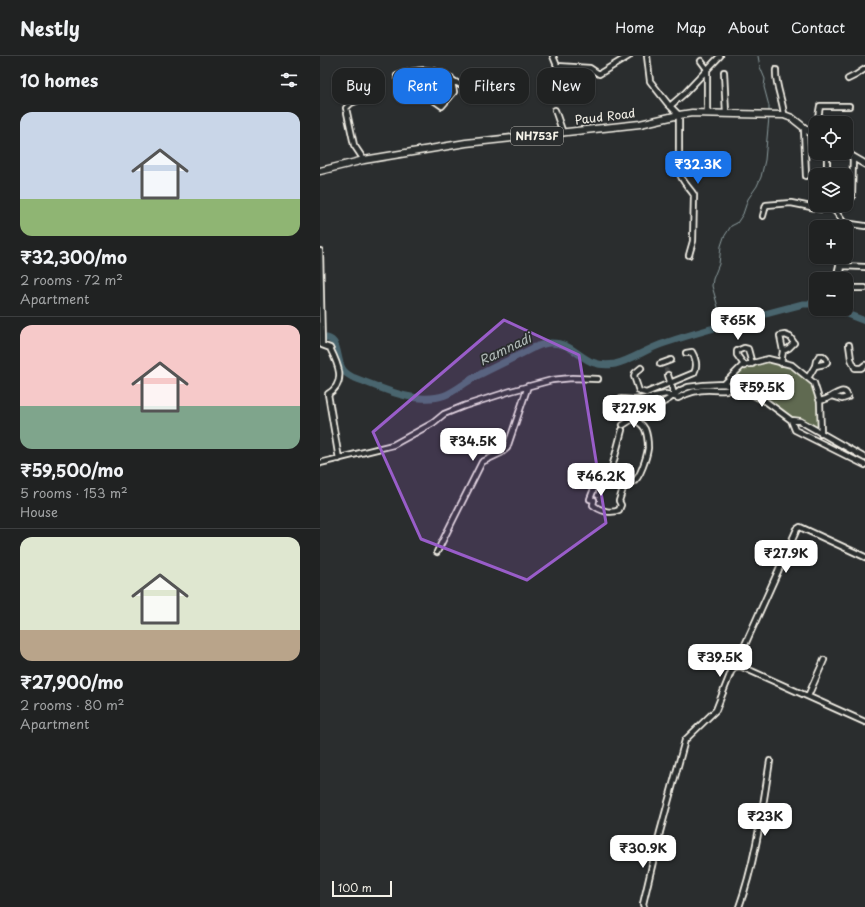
<!DOCTYPE html>
<meta charset="utf-8">
<style>
body{margin:0;font-family:"Playpen Sans",sans-serif;background:#2d2f2f;color:#f1f3f6;height:100vh;display:flex;flex-direction:column;font-size:15px;white-space:nowrap}
*{box-sizing:border-box;margin:0}
p{font-size:13px;color:#a2a4a5}
.icon{flex:none;width:22px;height:22px;fill:none;stroke:currentColor;stroke-width:2;stroke-linecap:round;stroke-linejoin:round}
.map{position:relative;flex:1;overflow:hidden}
.drawer{display:flex;flex-direction:column;background:#202222;width:320px}
.drawer>*{flex:none}
.top-card{position:absolute;left:12px;top:12px;width:380px;height:36px;display:flex;gap:8px}
.fabs{position:absolute;left:489px;top:60px;display:grid;gap:8px}
.fabs a{display:grid;place-items:center;width:44px;height:44px;border-radius:8px;background:#202222;box-shadow:0 1px 3px #0004,0 0 0 1px #3d3f40;font-size:20px}
.scale{position:absolute;left:12px;bottom:10px;width:60px;box-sizing:border-box;padding-left:4px;border:2px solid #f4f1e8;border-top:0;font-size:11px;line-height:14px;white-space:nowrap;color:#f4f1e8;-webkit-text-stroke:3px #2a2d2e;paint-order:stroke}
.price{position:absolute;translate:-50% -34px;padding:0 9px;border-radius:8px;background:#fff;color:#222;font-size:13px;line-height:26px;filter:drop-shadow(0 1px 2px #0008)}
.price::after{content:'';position:absolute;left:50%;top:24px;width:12px;height:9px;margin-left:-6px;background:inherit;clip-path:polygon(0 0,100% 0,50% 100%)}
.price.selected{background:#1a73e8;color:#fff}
ul{padding:0;list-style:none}
li{display:grid;align-content:center;gap:8px;height:212px;padding:0 20px}
li+li{border-top:1px solid #3d3f40}
li span{display:grid;place-items:center;height:124px;border-radius:12px;color:#555}
li>.icon{margin-inline-start:auto}
span .icon{width:72px;height:72px;fill:#fffc;stroke-width:1}
li b{font-size:17px}
h2{display:flex;justify-content:space-between;align-items:center;height:48px;padding:0 20px;font-size:17px}
.chip{padding:0 14px;border-radius:12px;background:#202222;box-shadow:0 1px 3px #0004,0 0 0 1px #3d3f40;font-size:14px;line-height:36px}
.chip.selected{background:#1a73e8;color:#fff}
header{display:flex;align-items:center;gap:24px;box-sizing:border-box;height:56px;padding:0 20px;background:#202222;border-bottom:1px solid #3d3f40}
header strong{font-size:19px}
nav{display:flex;gap:22px;margin-inline-start:auto;font-size:14px}
main{display:flex;flex:1;min-height:0}
.map>svg:first-child{display:block}
</style>
<header>
<strong>Nestly</strong>
<nav><a>Home</a><a>Map</a><a>About</a><a>Contact</a></nav>
</header>
<main>
<section class="drawer">
<h2>10 homes<svg class="icon" aria-label="filters" viewBox="0 0 24 24"><path d="M4 7h16M4 17h16"/><circle cx="9" cy="7" r="2"/><circle cx="15" cy="17" r="2"/></svg></h2>
<ul>
<li><span style="background:linear-gradient(#c9d6e8 70%,#8fb573 0)"><svg class="icon" aria-label="home" viewBox="0 0 24 24"><path d="M3 11l9-7 9 7M6 9v11h12V9"/></svg></span><div><b>₹32,300/mo</b><p>2 rooms · 72 m²</p><p>Apartment</p></div></li>
<li><span style="background:linear-gradient(#f6c9c9 65%,#7fa58c 0)"><svg class="icon" aria-label="home" viewBox="0 0 24 24"><path d="M3 11l9-7 9 7M6 9v11h12V9"/></svg></span><div><b>₹59,500/mo</b><p>5 rooms · 153 m²</p><p>House</p></div></li>
<li><span style="background:linear-gradient(#dfe7d0 75%,#b9a48a 0)"><svg class="icon" aria-label="home" viewBox="0 0 24 24"><path d="M3 11l9-7 9 7M6 9v11h12V9"/></svg></span><div><b>₹27,900/mo</b><p>2 rooms · 80 m²</p><p>Apartment</p></div></li>
</ul>
</section>
<div class="map">
<svg width="545" height="851" viewBox="0 0 545 851">
<rect width="100%" height="100%" fill="#2a2d2e"/>
<filter id="ink" filterUnits="userSpaceOnUse"><feTurbulence type="fractalNoise" baseFrequency=".025" numOctaves="2"/><feDisplacementMap in="SourceGraphic" scale="8" xChannelSelector="R" yChannelSelector="G"/><feConvolveMatrix kernelMatrix="1 2 1 2 8 2 1 2 1" color-interpolation-filters="sRGB"/></filter>
<g filter="url(#ink)">
<path fill="#606b51" stroke="#aaae9c" d="M448 303 472 309 494 327 500 346 501 378 404 328 422 310Z"/>
<g fill="none" stroke-linecap="round" stroke-linejoin="round">
<path stroke="#8d9d9f" stroke-width="1" d="M438 0 440 11 445 23 444 31 449 50V56
M399 270 398 251 392 230 393 223 399 208 401 190 404 181 411 170 417 167 423 158 428 143 437 130 441 121 445 104 449 61"/>
<path stroke="#49656e" stroke-width="7" d="M514 253 545 265
M0 282C19 279 16 298 21 310 23 316 27 318 32 321 52 328 79 341 100 342 128 344 133 334 155 321 174 311 194 302 213 292 218 290 224 287 230 287 258 286 262 314 295 308 312 304 328 292 345 287 391 272 437 260 483 248H496"/>
<path stroke="#484a4a" stroke-width="4.5" stroke-dasharray="4.5 2" stroke-linecap="butt" d="M344 306 348 319"/>
<g stroke="#f4f1e8" stroke-width="8">
<path id="minor" d="M233 0 237 10 270 12 279 18 309 0
M327 0 330 25 348 48 359 59V115C361 125 369 131 374 139L373 185 369 199
M381 5 387 13V57
M456 14C455 30 463 44 464 59
M404 16 406 57
M131 22 134 36 122 50C107 39 104 38 85 42L77 20C90 15 107 12 121 17 127 20 132 24 137 27 147 32 157 34 168 34
M528 23 536 19 545 13
M350 50 365 37 400 0
M235 54 243 77
M497 67 500 50H529
M484 72 486 120
M507 97V119
M44 104 34 89 26 52 31 47 51 39
M532 141 533 101
M509 150 516 156 524 167 545 170
M443 160 446 149 471 147 501 153 511 152
M0 195 2 289 10 292C18 308 27 326 8 338L19 403
M516 223 521 201
M520 223 522 210 545 211
M526 232H545
M529 289 531 303 535 312H541L545 309
M461 307 463 295 460 280 465 279 470 281 474 287 469 292 463 295
M340 308 351 304
M425 310 417 299V295L424 292 428 293 432 308
M321 312 315 317 314 320 319 335 326 337 374 317C378 310 376 303 372 296L366 297
M348 319 354 338
M488 322 495 310 496 305 499 300H503L506 303 507 306 505 308 495 310
M404 328 422 310 448 303 472 309 494 327 500 346 501 378
M500 345C504 344 509 342 512 340 518 337 525 331 528 341L522 343 512 340
M296 351 298 345 301 343 316 344 346 338 358 342C369 336 381 333 393 334 402 334 406 335 416 333
M471 364 480 365 545 402
M303 369 314 362
M0 407 73 389 113 367 124 358 144 350 191 335 232 324 252 322 278 323
M290 419 302 374
M306 423 299 445 301 449 299 454C291 458 280 455 273 449L274 444 270 443 280 417 290 419 313 426C320 423 327 400 328 392 328 386 327 378 325 373 322 367 317 366 314 362V358L317 354 342 347 349 343 361 334 368 331 384 329 404 328 429 337 444 344 471 364 475 374 545 409
M117 496 162 406 181 397 187 392 208 330
M415 611 477 473 480 471 545 501
M488 640 504 604
M324 851 323 848 340 776 365 684 396 654 411 616 415 611 420 610 545 666
M419 851C436 804 442 754 450 705"/>
</g>
<g stroke="#f4f1e8" stroke-width="9">
<path id="major" d="M526 97 545 108
M0 115 44 104 146 87 320 68 359 59 372 57 464 59 472 62 496 81"/>
</g>
<use href="#minor" stroke="#2a2d2e" stroke-width="4.5"/>
<use href="#major" stroke="#2a2d2e" stroke-width="6"/>
</g>
</g>
<path fill="#995dc9" fill-opacity="0.2" stroke="#995dc9" stroke-width="3" stroke-linejoin="round" d="M184 264 259 299 286 467 207 524 101 483 53 376Z"/>
<g text-anchor="middle" stroke-width="3.5" stroke-linejoin="round" paint-order="stroke">
<rect fill="#2a2d2e" stroke="#b7b6b0" stroke-width="1" x="191" y="71" width="52" height="18" rx="3"/>
<g font-size="11" font-weight="bold" fill="#f4f1e8">
<text x="217" y="84">NH753F</text>
</g>
<g font-size="12" fill="#f4f1e8" stroke="#2a2d2e">
<text transform="translate(285 61) rotate(-7)" y="4">Paud Road</text>
</g>
<g font-size="13" font-style="italic" fill="#b0b9b7" stroke="#2a2d2e">
<text transform="translate(185 293) rotate(-26)" y="5">Ramnadi</text>
</g>
</g>
</svg>
<div class="fabs">
<a><svg class="icon" aria-label="locate" viewBox="0 0 24 24"><circle cx="12" cy="12" r="6"/><path d="M12 2v4M12 18v4M2 12h4M18 12h4"/></svg></a>
<a><svg class="icon" aria-label="layers" viewBox="0 0 24 24"><path d="M12 4l9 5-9 5-9-5zM3 14l9 5 9-5"/></svg></a>
<a>+</a>
<a>−</a>
</div>
<div class="scale">100 m</div>
<b class="price selected" style="left:378px;top:129px">₹32.3K</b>
<b class="price" style="left:418px;top:285px">₹65K</b>
<b class="price" style="left:442px;top:352px">₹59.5K</b>
<b class="price" style="left:314px;top:373px">₹27.9K</b>
<b class="price" style="left:153px;top:406px">₹34.5K</b>
<b class="price" style="left:281px;top:441px">₹46.2K</b>
<b class="price" style="left:466px;top:518px">₹27.9K</b>
<b class="price" style="left:400px;top:622px">₹39.5K</b>
<b class="price" style="left:445px;top:781px">₹23K</b>
<b class="price" style="left:323px;top:813px">₹30.9K</b>
<div class="top-card">
<a class="chip">Buy</a>
<a class="chip selected">Rent</a>
<a class="chip">Filters</a>
<a class="chip">New</a>
</div>
</div>
</main>
